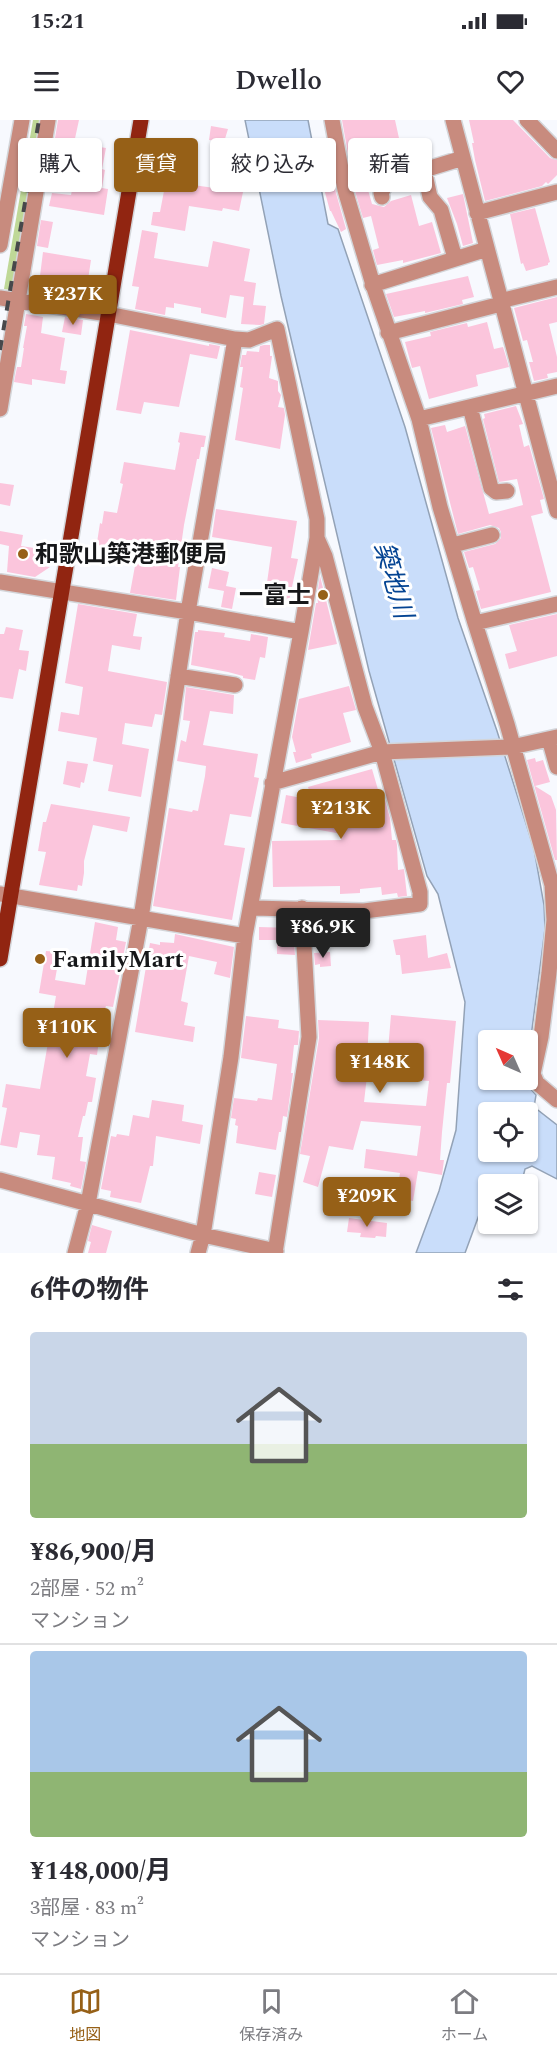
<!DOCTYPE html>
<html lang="ja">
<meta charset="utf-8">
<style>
body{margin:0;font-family:Spectral,"Noto Sans JP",serif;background:#f2f2f3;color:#2b2b33;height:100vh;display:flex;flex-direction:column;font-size:22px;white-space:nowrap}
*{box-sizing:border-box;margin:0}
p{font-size:20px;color:#7c7c81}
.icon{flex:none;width:33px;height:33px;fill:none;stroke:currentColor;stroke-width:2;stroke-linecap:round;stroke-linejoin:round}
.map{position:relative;height:1133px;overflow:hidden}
.drawer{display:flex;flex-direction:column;background:#fff;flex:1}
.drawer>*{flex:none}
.hud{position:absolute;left:18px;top:18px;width:522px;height:54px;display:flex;gap:12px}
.needle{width:39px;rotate:315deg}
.tools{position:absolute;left:478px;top:910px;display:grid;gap:12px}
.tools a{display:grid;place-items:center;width:60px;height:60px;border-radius:6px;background:#fff;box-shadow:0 2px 4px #0004;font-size:30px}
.price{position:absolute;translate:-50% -51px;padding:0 14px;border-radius:6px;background:#966017;color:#fff;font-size:20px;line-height:39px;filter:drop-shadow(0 2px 3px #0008)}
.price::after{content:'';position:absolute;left:50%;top:36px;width:18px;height:14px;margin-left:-9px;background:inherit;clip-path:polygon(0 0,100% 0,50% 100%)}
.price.selected{background:#222;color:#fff}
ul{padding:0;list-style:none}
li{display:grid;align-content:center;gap:12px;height:318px;padding:0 30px}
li+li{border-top:2px solid #e1e1e2}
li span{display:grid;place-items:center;height:186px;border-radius:6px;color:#555}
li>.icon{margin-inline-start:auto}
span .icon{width:108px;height:108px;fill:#fffc;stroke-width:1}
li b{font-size:26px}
h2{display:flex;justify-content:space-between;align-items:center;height:72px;padding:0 30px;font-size:26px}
.pill{padding:0 21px;border-radius:6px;background:#fff;box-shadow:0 2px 4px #0004;font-size:21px;line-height:54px}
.pill.selected{background:#966017;color:#fff}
.status{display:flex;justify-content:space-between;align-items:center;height:42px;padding:0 30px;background:#fff;direction:ltr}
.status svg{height:16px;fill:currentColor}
header{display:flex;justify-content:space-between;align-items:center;height:78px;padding:0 30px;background:#fff;font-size:27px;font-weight:600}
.dock{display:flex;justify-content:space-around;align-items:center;height:84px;border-top:2px solid #e1e1e2;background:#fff;font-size:16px;color:#7c7c81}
.dock a{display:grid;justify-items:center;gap:3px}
.dock .selected{color:#966017}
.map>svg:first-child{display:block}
</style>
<div class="status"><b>15:21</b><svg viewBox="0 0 49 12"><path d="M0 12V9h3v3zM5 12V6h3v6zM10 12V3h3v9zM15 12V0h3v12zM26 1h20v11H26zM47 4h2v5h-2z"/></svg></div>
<header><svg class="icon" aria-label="menu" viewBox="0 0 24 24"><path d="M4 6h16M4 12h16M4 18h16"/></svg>Dwello<svg class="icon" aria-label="heart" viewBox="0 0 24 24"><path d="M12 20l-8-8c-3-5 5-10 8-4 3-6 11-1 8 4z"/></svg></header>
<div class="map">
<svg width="557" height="1133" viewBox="0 0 557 1133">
<rect width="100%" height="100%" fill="#f7f9fe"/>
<path fill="#bfd897" d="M33 0H45L16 171 4 169Z"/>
<path fill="#c9ddfa" stroke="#93a2b6" stroke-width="1.5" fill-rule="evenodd" d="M245 0H308L328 104 338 109 405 307 458 498 497 611 534 729 544 785 545 809 528 940V921H489V960H527L528 966 536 975 534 987 557 1005V1059L532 1046 525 1049 523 1057 511 1065H489V1073L486 1076 465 1133H416L439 1071 456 1010 465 882 438 774 427 756 369 551 281 176ZM489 993H528V1032H489Z"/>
<path fill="#fbc5dc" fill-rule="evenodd" d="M58 0H79L74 23 106 28 102 49 105 50 102 68 108 69 104 95 49 86 52 73 71 75 75 56 61 54 63 44 51 42Z
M342 0H395L404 41 362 49 372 84 384 87 391 81 411 75 419 106 432 102 441 133 403 143V140L377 145 373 130 379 128 371 96 363 98 354 68Z
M469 0H513L550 38 557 40V55L548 64 546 62 542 66 485 81 475 40 472 23H474Z
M211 6 228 9 224 22 209 20Z
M331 47 336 73 346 109 341 112 331 91H330L319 50Z
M161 57 193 62V65L243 72 239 91 223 88 222 91 189 86 185 111 151 105 153 92H160L164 71 158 69Z
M463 74 473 123 463 126 457 104 447 78Z
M535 88 550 142 548 143V145L526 151 523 143 521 144 510 94Z
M41 100 53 102 48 128 37 126Z
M142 110 158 113 154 138 189 144 208 147 213 121 250 129 244 161 256 163 253 185 266 186 264 204 260 205 241 204 244 177 230 175 226 198 201 193V188L174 183V188L166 187 165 195 135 189 139 167 132 166Z
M43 132 91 140 85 179 38 172Z
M468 156 474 177 462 180 463 184 425 193V191L394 197 386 174Z
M557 177V202L549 204 557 237V252L547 254 548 258 534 261 529 242H533L527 220 523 221 514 188Z
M26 194 43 197 41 213 65 218 60 250 67 251 65 264 32 259V265L14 262 17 247H21L24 228H23L27 206H24Z
M65 197 83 200 81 215 62 212Z
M487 202 494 229 503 227 509 247 476 255 478 266 429 279 420 246 412 248 405 222 431 216 430 212 467 203 468 207Z
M130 210 209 226V224L220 226 217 239 190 234 179 287 144 282 141 294 116 290Z
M264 225H270V236H272L269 258 278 261V271L281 275 278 287 284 288 285 295 280 329 235 320 243 268 240 267 243 247H240L242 235H246L247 231 259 232 260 226Z
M516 286 523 304 519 305 524 327 529 325 544 379 540 380 543 393 531 396 551 472 481 489 476 471 480 470 473 447 469 448 464 432 495 424 501 418V412L499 408 490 405 458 414 431 308 445 305 447 312 465 306 489 394 523 385 517 359 499 362 483 299 485 298 484 294Z
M180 312 206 316 204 327H201L199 339H197L184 405 178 447H180L176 480 130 473 137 435 96 429 100 403 102 404 104 391 117 393 123 364 120 363 124 342 175 350 180 323 178 322Z
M0 363 14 365 10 386 0 384Z
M216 389 297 401 291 438 298 439 289 481 265 477 272 427 212 417Z
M0 411 23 415 21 426 34 428V430L38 431 37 436 42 437 40 446 50 447 35 457 7 452 9 426 0 424Z
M212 448 229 452 226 466 236 468 232 489 221 487 224 471 208 468Z
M320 456 337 524 308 530 316 483H318L317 476Z
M78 484 137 494 133 516 142 517 140 530 112 525 108 551 167 562 162 595 155 594 152 607 125 603 122 624 149 629 141 677 108 671 113 645 93 641 97 618 58 611 61 592 79 595 83 567 65 563Z
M557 494V536L509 549 505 534 517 531 509 505Z
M6 507 23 510 19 530 29 531 26 551 19 549 13 579 0 577V514H4Z
M198 510 225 513 224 517 250 521 251 514 268 517 265 538 260 537 255 560 243 558V556L228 552 191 545 195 512H198Z
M349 566 356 590 343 593 351 622 311 634 312 638 296 643 293 632H296L292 617 299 579Z
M186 567 234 575 233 594 210 591 203 625 258 634 254 657 259 658 251 697 230 694 224 725 245 728 232 800 153 786 169 688 192 692 193 690 198 691 205 656 206 646 177 641 181 620 186 622 190 601 183 600Z
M535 638 536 642 543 640 550 662 535 666 551 676 556 690 557 740H555L527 640Z
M67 641 88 644 84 663 81 662 80 668 63 664Z
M372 649 381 680H385L390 698 392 720H396L397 725 398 750 404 749 407 776 398 777 397 773 382 775 381 767 360 769V773L340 774V766L273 767 272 721 341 720 342 714 281 703 286 675 312 680 308 667Z
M51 684 130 697 127 712 93 705 84 741V753L82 766 78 765 77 771 39 765 46 732 38 731 43 702H46Z
M340 800H352L351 818 341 819Z
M95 802 118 807 116 820 126 822 113 887 106 886 102 898 97 935 90 934 86 956 96 958 92 982H88L85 996H83L78 1017H83L80 1041 86 1042 81 1069 70 1066 71 1063 52 1059 55 1037 37 1035 40 1015 20 1012 17 1028 0 1025 7 988 2 987 6 964 40 969 56 876 39 873 46 831 60 832 55 860 85 865Z
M259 807 293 808 295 835 277 834V820H259Z
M175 814 234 827 230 858 214 854 217 842 189 836 181 881 188 883 184 905 195 907 193 922 135 912 150 823 160 825V822L174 823Z
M426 815 428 838 447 833 451 848 402 854 400 835H396L393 820Z
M330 832 331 846 320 847V844L315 845 314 833Z
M391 895 456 901 450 963H447L442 1012 440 1040H444L442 1055 418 1051 413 1081 396 1078 400 1053 364 1048 366 1029 417 1036 421 1006 361 1001 353 1030 329 1026 318 1067 303 1062 310 1036 300 1034 319 918 318 900 369 902 367 939 387 942ZM367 956 429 961 426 986 364 982Z
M246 896 279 900 278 908 299 911 298 925H294L291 953H293L287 997 283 996 281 1012H279L276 1030 236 1023 238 1006 235 1005 236 999 231 998 234 978 257 981 258 978 272 980 277 944 241 938Z
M152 980 184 985 182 1001 203 1005 200 1024 156 1016 153 1046H150L141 1083 110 1077 111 1071 101 1069 111 1016 116 1017 117 1014 129 1016 133 995 149 998Z
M259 1052 276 1055 272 1077 255 1074Z
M349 1098 387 1103 386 1117 376 1116 375 1118 360 1117 361 1113 347 1112Z
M92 1105 112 1111 106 1133H88L91 1122 88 1121Z"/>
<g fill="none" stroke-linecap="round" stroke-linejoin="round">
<g stroke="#d3d5d9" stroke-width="18">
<path id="minor" d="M332 0 345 70 374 168 419 299
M453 0 557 391
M527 0 557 31
M382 77 381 73 386 64 424 50
M477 93 557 72
M0 125 22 0
M455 138 441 90 430 77 424 50 463 38
M372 165 487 129
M0 178 108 194 235 219 188 492 141 798 88 1084 75 1133
M500 181 557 167
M388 213 501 184
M557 266 419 299 440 387 475 503 557 484
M470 287 491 368 496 372 507 371
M0 289 48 0
M453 425 492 415
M0 462 188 492 301 512 317 418V399L277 209 249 220 235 219
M475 503 507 604 552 765 554 800 549 853 541 917 533 954 537 963 557 980
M178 556 235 565
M549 619 557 647
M272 663 382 632 512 627 557 617
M0 774 245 816
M251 788 364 791 420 784V772L382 632 365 587 325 436 317 418
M0 1060 203 1115 276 1131
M198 1133 203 1115 231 937 245 816 301 512
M275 1133 309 917 302 788"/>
</g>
<g stroke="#d3d5d9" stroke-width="18">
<path id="major" d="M0 839 141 0"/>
</g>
<use href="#minor" stroke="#c88b7e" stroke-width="15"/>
<use href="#major" stroke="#912511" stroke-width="15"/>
<path stroke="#47484b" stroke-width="4" stroke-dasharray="10 10" stroke-linecap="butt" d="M0 230 39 0"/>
</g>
<g fill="#966017" stroke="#fff" stroke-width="2">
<circle cx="23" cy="434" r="6"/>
<circle cx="323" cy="475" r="6"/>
<circle cx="40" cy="839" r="6"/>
</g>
<g text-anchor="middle" stroke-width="6" stroke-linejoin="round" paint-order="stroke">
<g font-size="24" font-weight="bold" fill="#161719" stroke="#fff" text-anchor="start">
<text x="35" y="442">和歌山築港郵便局</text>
<text x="311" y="483" text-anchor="end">一富士</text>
<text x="52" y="847">FamilyMart</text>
</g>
<g font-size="26" font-style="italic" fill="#044493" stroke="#fff">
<text transform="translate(394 460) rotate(74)" y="9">築地川</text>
</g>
</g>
</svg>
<div class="tools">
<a><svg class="needle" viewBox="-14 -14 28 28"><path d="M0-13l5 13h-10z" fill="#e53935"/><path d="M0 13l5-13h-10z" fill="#7c7c81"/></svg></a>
<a><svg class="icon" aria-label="locate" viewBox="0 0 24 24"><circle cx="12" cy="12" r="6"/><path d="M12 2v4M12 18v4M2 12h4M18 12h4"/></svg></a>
<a><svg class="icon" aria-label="layers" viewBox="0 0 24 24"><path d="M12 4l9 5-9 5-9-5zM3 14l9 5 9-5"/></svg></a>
</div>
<b class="price" style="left:73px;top:206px">¥237K</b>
<b class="price" style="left:341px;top:720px">¥213K</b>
<b class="price selected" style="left:323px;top:839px">¥86.9K</b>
<b class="price" style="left:67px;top:939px">¥110K</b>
<b class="price" style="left:380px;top:974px">¥148K</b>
<b class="price" style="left:367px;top:1108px">¥209K</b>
<div class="hud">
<a class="pill">購入</a>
<a class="pill selected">賃貸</a>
<a class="pill">絞り込み</a>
<a class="pill">新着</a>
</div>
</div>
<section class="drawer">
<h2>6件の物件<svg class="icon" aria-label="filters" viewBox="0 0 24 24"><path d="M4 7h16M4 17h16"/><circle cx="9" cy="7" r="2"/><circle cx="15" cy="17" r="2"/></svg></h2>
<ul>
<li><span style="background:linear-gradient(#c9d6e8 60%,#8fb573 0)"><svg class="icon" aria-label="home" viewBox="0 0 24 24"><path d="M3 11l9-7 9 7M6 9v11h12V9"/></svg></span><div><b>¥86,900/月</b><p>2部屋 · 52 m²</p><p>マンション</p></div></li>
<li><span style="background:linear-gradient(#a9c7e8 65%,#8fb573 0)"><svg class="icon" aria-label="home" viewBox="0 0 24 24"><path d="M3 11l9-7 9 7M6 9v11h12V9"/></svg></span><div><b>¥148,000/月</b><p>3部屋 · 83 m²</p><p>マンション</p></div></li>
</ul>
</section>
<nav class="dock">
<a class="selected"><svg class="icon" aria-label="map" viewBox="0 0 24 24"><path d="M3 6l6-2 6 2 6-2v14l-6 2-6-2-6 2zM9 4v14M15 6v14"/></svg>地図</a>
<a><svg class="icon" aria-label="saved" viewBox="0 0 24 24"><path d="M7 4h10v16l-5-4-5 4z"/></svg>保存済み</a>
<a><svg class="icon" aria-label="home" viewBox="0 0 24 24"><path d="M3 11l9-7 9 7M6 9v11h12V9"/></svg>ホーム</a>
</nav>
